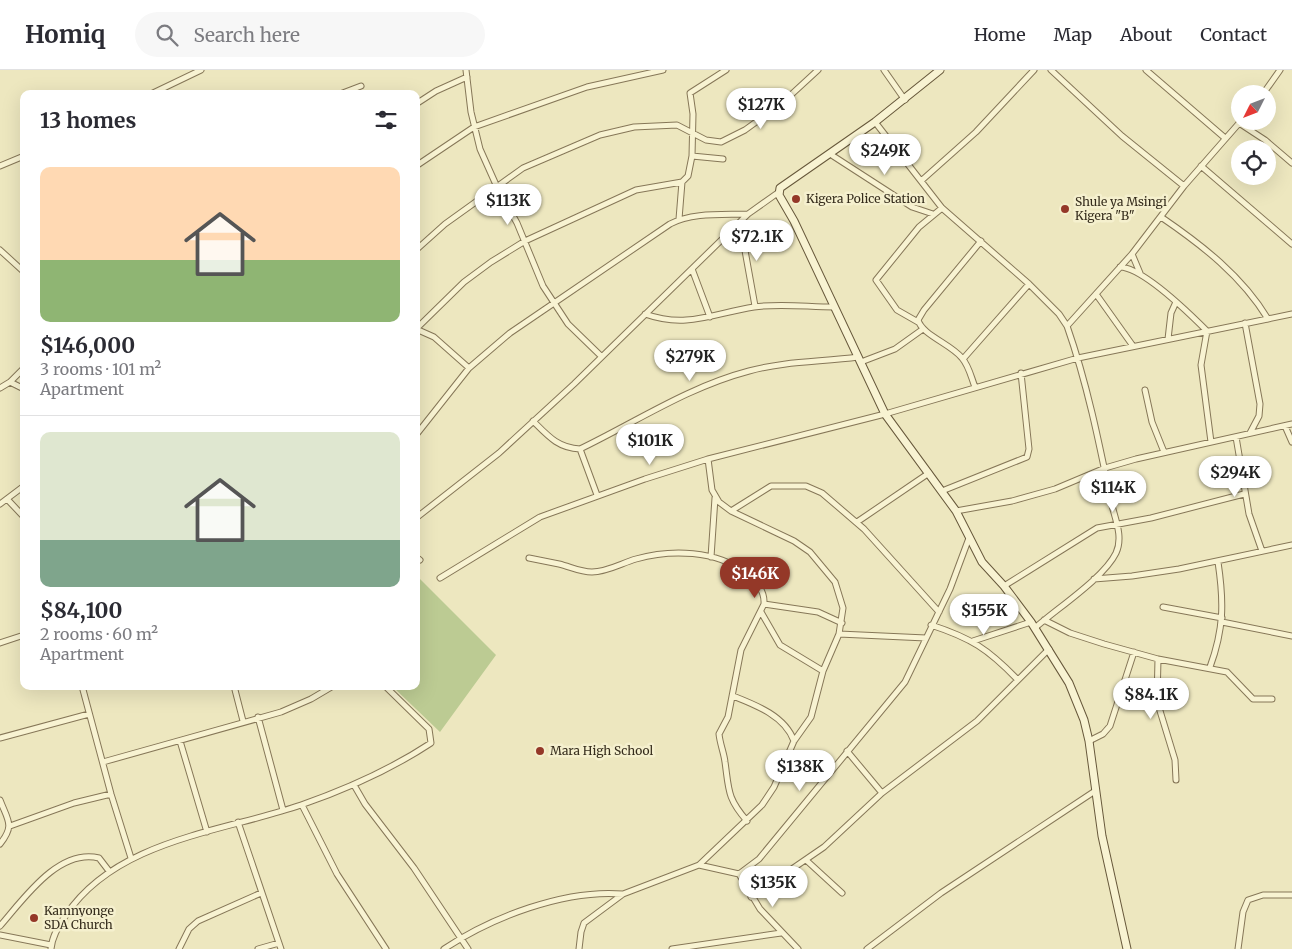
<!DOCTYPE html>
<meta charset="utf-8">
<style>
body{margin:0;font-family:Merriweather,serif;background:#f7f7f7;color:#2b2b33;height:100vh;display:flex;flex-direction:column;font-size:19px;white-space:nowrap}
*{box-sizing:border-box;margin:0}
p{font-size:16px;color:#7c7c81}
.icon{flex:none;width:28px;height:28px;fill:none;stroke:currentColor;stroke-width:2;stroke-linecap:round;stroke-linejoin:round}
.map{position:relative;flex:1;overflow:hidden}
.drawer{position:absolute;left:20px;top:20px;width:400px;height:600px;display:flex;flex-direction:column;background:#fff;border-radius:10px;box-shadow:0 5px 20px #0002}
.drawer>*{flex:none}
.needle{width:32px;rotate:228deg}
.buttons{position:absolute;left:1231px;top:15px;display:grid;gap:10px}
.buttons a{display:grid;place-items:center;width:45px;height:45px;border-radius:50%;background:#fff;box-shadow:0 5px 20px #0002;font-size:25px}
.price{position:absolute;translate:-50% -42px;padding:0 11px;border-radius:18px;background:#fff;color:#222;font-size:16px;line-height:32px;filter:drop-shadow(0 1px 2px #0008)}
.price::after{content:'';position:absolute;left:50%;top:30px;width:15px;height:11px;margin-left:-8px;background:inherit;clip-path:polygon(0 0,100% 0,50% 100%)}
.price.on{background:#943828;color:#fff}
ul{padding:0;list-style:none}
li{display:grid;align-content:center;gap:10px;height:265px;padding:0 20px}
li+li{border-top:1px solid #e1e1e2}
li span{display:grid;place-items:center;height:155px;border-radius:10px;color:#555}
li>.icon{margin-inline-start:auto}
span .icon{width:90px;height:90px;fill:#fffc;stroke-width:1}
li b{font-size:21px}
h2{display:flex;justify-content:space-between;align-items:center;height:60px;padding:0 20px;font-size:21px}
header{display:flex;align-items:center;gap:30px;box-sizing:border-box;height:70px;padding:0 25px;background:#fff;border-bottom:1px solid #e1e1e2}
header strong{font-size:24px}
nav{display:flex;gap:28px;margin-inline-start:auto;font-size:18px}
.search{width:350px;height:45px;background:#f7f7f7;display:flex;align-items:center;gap:12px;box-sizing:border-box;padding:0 18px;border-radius:28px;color:#7c7c81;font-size:19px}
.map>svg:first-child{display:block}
</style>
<header>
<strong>Homiq</strong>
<div class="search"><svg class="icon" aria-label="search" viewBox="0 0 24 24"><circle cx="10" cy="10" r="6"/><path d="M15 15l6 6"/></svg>Search here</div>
<nav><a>Home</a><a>Map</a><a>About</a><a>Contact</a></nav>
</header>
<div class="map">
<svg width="1292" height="879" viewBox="0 0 1292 879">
<rect width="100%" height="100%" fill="#ede7bf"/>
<path fill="#bccb93" d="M416 505 496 585 440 662 392 616H416Z"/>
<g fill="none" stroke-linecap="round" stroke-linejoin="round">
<g stroke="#867758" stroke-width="7">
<path id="street" d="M466 0 471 42 480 79 497 117 517 153 543 216 568 254 601 286
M884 0 905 30
M1051 0 1122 66 1184 116
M1146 0 1225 68
M151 24 201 0
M340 24 361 16
M1263 24 1280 0
M416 34 436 21 467 7
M875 52 942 138 1029 214 1059 244 1067 256
M1239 53 1265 70 1292 93
M830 84 912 137 933 144
M692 86 723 89
M0 96 24 86
M416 96 474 57 587 17 663 0
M1201 96 1292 174
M921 111 976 62 1034 0
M1161 147C1202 175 1242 206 1268 249
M679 149 682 112
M734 157 744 175 755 236
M0 180 24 202
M416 180 445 154 523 98 600 65 634 57 677 55 706 70 721 72 745 60 781 34 818 0
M1132 184 1140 203
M1120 197C1143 198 1190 244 1207 261L1201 295 1211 372
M692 199 710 247
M1096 224 1133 276
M645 244C687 259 714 243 754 237 780 233 808 237 834 237
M918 252 897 240 876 210 919 157 942 138
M1245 253 1260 334 1259 346 1250 363
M416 259 464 212 491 192 525 171 636 120 682 112 688 106 692 86 693 44 690 23 726 0
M416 259 434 267 469 298
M1168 269 1171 243 1176 232
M963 289 1029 214
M861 292 895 279 923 259
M10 312 24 298
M975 317C971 307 969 296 962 288 951 274 922 265 918 250L924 240 981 171
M0 318 10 312 24 319
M1145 320 1152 352 1164 382
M533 351C548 366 558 378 580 379 636 352 688 317 749 301 785 291 822 292 858 287
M1285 356 1292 372
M416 365 469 298 510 263 670 154C693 142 723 145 748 144
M1236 367 1249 444 1262 481
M580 379 597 425
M942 421 1027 387 1029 379 1021 303
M7 429 24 447
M0 434 24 416
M731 441 771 416H806L822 423 864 459 939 542
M956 441 1012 431 1055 419 1105 398 1136 389 1292 354
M416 448 499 383 574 314 748 144 779 122
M857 452 929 403
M416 487 420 490
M711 487 715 428
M529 488C539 490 549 492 559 494 571 497 580 502 592 502 607 502 622 493 636 489 671 479 716 480 746 503 756 512 765 520 764 534L741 580 728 647 719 664C720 674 724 683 725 692 729 720 727 728 747 751
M440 508 540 447 645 409 708 389 885 344 1078 288 1292 244
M1094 509 1132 506 1179 499 1292 475
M1004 516 1097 458 1151 448 1244 424
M764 534 818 542 842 553
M1163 537 1222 548
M761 542 780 575 823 601
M1044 550 1070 563 1104 574 1158 589 1227 602 1253 629H1272
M1222 552 1292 566
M931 555C971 568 988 579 1017 609
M1035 558C1056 539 1104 508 1116 483 1124 466 1114 447 1111 431 1099 372 1087 313 1067 256L1132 184 1184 116 1241 51
M839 564 926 568
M973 571 1031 552
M0 573 24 565
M1158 589 1157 631 1175 690 1176 710
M1210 597C1224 559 1224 532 1218 492
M82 616 111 724 131 788
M234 616 243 651
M733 626C756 635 785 646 794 671
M258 647 283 740
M0 668 89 644
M180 671 207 762
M1089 671 1103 664 1110 656 1134 582
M847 681 882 723
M103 692 281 642 311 629 333 616
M354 715 365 734 414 798 468 879
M0 730C8 751 15 755 0 774
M302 735 337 804 386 879
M238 752 281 879
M10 756 74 733 111 724
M806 790 842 823
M699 795 762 735 774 717 794 671 811 647 823 601 839 564 843 538 835 512 810 482 794 471 731 441 719 432 712 420 708 389
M739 804 760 839 798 879
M751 827 824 777 882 723 977 651 1049 579
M0 856C23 830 58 778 99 788L109 801
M0 865 51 875
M51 879C52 866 59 855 66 845 116 770 222 762 301 735 347 719 390 700 431 673L429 659 385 616
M179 879 189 859 198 851 261 823
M258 879 279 873
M444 879C492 847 565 819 623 824
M579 879 581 862 584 853 623 824 699 795 739 804 759 789 905 612 950 519 969 468
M672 879 781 863
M867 879 941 823 1095 721
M1238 879 1243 842 1248 830 1263 825H1292"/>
</g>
<g stroke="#67583b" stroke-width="9">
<path id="secondary" d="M940 0 875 52 780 118 779 125 794 151 885 344 956 441 982 492 1004 516 1031 552 1069 613 1084 650 1089 671 1102 766 1127 879"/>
</g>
<use href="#street" stroke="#f8f3d2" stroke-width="5"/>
<use href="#secondary" stroke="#f8f3d2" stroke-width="7"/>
</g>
<g fill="#943828" stroke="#f5f0ce" stroke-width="2">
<circle cx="796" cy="129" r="5"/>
<circle cx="1065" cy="139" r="5"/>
<circle cx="540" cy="681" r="5"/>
<circle cx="34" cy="848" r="5"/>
</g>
<g text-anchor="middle" stroke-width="5" stroke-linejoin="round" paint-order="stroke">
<g font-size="12" fill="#352c1c" stroke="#f5f0ce" text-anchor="start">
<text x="806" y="133">Kigera Police Station</text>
<text x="1075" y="136">Shule ya Msingi<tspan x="1075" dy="14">Kigera "B"</tspan></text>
<text x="550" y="685">Mara High School</text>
<text x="44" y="845">Kamnyonge<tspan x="44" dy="14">SDA Church</tspan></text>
</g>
</g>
</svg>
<div class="buttons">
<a><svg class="needle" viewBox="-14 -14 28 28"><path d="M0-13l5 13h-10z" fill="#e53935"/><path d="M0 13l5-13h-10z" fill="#7c7c81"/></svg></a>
<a><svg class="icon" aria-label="locate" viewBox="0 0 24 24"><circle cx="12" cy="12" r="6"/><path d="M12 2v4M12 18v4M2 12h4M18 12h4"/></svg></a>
</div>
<b class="price" style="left:761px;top:60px">$127K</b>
<b class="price" style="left:885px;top:106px">$249K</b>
<b class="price" style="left:508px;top:156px">$113K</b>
<b class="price" style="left:757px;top:192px">$72.1K</b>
<b class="price" style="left:690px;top:312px">$279K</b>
<b class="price" style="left:650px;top:396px">$101K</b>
<b class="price" style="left:1235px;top:428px">$294K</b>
<b class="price" style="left:1113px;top:443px">$114K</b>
<b class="price on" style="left:755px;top:529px">$146K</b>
<b class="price" style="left:984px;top:566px">$155K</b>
<b class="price" style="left:1151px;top:650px">$84.1K</b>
<b class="price" style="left:800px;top:722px">$138K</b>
<b class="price" style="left:773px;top:838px">$135K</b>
<section class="drawer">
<h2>13 homes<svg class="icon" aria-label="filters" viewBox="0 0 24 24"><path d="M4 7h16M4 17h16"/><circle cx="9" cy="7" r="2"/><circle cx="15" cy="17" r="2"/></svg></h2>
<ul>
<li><span style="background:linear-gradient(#ffd9b3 60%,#8fb573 0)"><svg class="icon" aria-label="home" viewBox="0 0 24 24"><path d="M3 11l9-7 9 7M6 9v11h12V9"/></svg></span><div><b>$146,000</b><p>3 rooms · 101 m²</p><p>Apartment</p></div></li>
<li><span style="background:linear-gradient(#dfe7d0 70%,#7fa58c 0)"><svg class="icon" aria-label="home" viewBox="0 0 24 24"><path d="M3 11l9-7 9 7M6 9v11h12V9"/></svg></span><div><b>$84,100</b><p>2 rooms · 60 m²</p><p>Apartment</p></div></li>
</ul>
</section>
</div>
